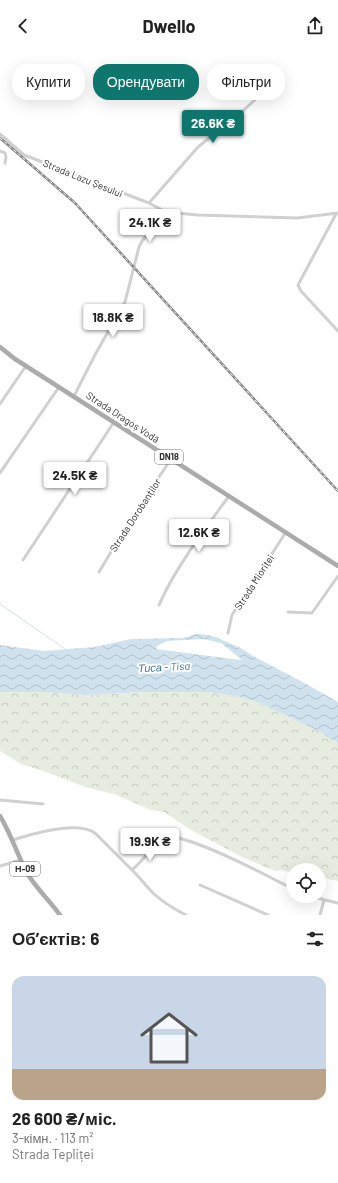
<!DOCTYPE html>
<html lang="uk">
<meta charset="utf-8">
<style>
body{margin:0;font-family:Barlow,sans-serif;background:#f6f6f6;color:#222;height:100vh;display:flex;flex-direction:column;font-size:15px;white-space:nowrap}
*{box-sizing:border-box;margin:0}
p{font-size:13px;color:#767676}
.icon{flex:none;width:22px;height:22px;fill:none;stroke:currentColor;stroke-width:2;stroke-linecap:round;stroke-linejoin:round}
.map{position:relative;height:863px;overflow:hidden}
.panel{display:flex;flex-direction:column;background:#fff;flex:1}
.panel>*{flex:none}
.hud{position:absolute;left:12px;top:12px;width:314px;height:36px;display:flex;gap:8px}
.tools{position:absolute;left:286px;top:811px;display:grid;gap:8px}
.tools a{display:grid;place-items:center;width:40px;height:40px;border-radius:50%;background:#fff;box-shadow:0 4px 16px #0002;font-size:20px}
.price{position:absolute;translate:-50% -34px;padding:0 9px;border-radius:4px;background:#fff;color:#222;font-size:13px;line-height:26px;filter:drop-shadow(0 1px 2px #0008)}
.price::after{content:'';position:absolute;left:50%;top:24px;width:12px;height:9px;margin-left:-6px;background:inherit;clip-path:polygon(0 0,100% 0,50% 100%)}
.price.active{background:#0f766e;color:#fff}
ul{padding:0;list-style:none}
li{display:grid;align-content:center;gap:8px;height:212px;padding:0 12px}
li+li{border-top:1px solid #e0e0e0}
li span{display:grid;place-items:center;height:124px;border-radius:12px;color:#555}
li>.icon{margin-inline-start:auto}
span .icon{width:72px;height:72px;fill:#fffc;stroke-width:1}
li b{font-size:17px}
h2{display:flex;justify-content:space-between;align-items:center;height:48px;padding:0 12px;font-size:17px}
.pill{padding:0 14px;border-radius:16px;background:#fff;box-shadow:0 4px 16px #0002;font-size:14px;line-height:36px}
.pill.active{background:#0f766e;color:#fff}
header{display:flex;justify-content:space-between;align-items:center;height:52px;padding:0 12px;background:#fff;font-size:18px;font-weight:700}
.map>svg:first-child{display:block}
</style>
<header><svg class="icon" aria-label="back" viewBox="0 0 24 24"><path d="M15 5l-7 7 7 7"/></svg>Dwello<svg class="icon" aria-label="share" viewBox="0 0 24 24"><path d="M12 15V3M7 8l5-5 5 5M5 13v7h14v-7"/></svg></header>
<div class="map">
<svg width="338" height="863" viewBox="0 0 338 863">
<defs>
<pattern id="forest-crowns" width="20" height="18" patternUnits="userSpaceOnUse"><rect width="20" height="18" fill="#e6ecdf"/><path d="M2 6a3 3 0 1 1 6 0M12 15a3 3 0 1 1 6 0" fill="none" stroke="#c6cbc0"/></pattern>
<pattern id="water-waves" width="16" height="10" patternUnits="userSpaceOnUse"><rect width="16" height="10" fill="#cfe2ee"/><path d="M0 5q4-4 8 0t8 0" fill="none" stroke="#b2c2cd"/></pattern>
</defs>
<rect width="100%" height="100%" fill="#fff"/>
<path fill="url(#forest-crowns)" d="M0 640H42L86 643 143 640H207L237 644 260 651 318 679 338 691V829L319 825V818H293V822L283 818 276 819 263 814 244 806 191 778 164 760 151 758 114 742 85 735 46 720 21 712 0 699Z"/>
<path fill="url(#water-waves)" fill-rule="evenodd" d="M196 582 208 583 215 585 239 595 253 604 297 627 338 650V691L318 679 260 651 237 644 207 640H143L86 643 42 640H0V593L44 599 95 595 131 587 184 586ZM203 587 221 591 242 608H240L156 597 157 594 167 589Z"/>
<g fill="none" stroke-linecap="round" stroke-linejoin="round">
<path stroke="#cfe2ee" stroke-width="1" d="M0 552 65 597"/>
<path stroke="#d0d0d0" stroke-width="3" d="M0 82 24 103 149 151 166 160 198 163 297 166 338 161
M0 99 5 101 6 105 5 111
M149 151 198 95 244 58 274 30
M336 162 298 233 301 239 338 279
M74 344 96 301 125 250 139 195 142 189 166 160
M0 352 26 314
M0 421 59 335
M23 508 114 370
M99 520 131 467 171 407
M159 553C175 516 205 477 229 444
M288 560 312 561 338 524
M228 581 232 563 286 480
M0 748 43 752
M13 788C32 782 80 768 96 782L132 818C138 813 143 807 149 800 152 796 155 789 160 786 178 775 273 827 293 837
M0 814 20 808
M132 818C140 826 146 834 154 842 163 850 174 857 186 863
M200 833 268 863
M309 844 338 851
M320 863 324 848"/>
<path stroke="#ababab" stroke-width="4.5" d="M0 295 15 307 338 514
M0 764C11 782 17 802 27 821 36 836 50 849 60 863"/>
<g stroke="#888" stroke-width="2.5">
<path id="rail" d="M0 86 75 151 338 439"/>
</g>
<use href="#rail" stroke="#fff" stroke-width="1" stroke-dasharray="3" stroke-linecap="butt"/>
</g>
<g text-anchor="middle" stroke-width="4" stroke-linejoin="round" paint-order="stroke">
<g fill="#fff" stroke="#707070" stroke-width="1">
<rect x="155" y="398" width="28" height="14" rx="3"/>
<rect x="10" y="810" width="30" height="14" rx="3"/>
</g>
<g font-size="9" font-weight="bold" fill="#333">
<text x="169" y="408">DN18</text>
<text x="25" y="820">Н-09</text>
</g>
<g font-size="10" fill="#333" stroke="#fff">
<text transform="translate(83 126) rotate(22)" y="4">Strada Lazu Șesului</text>
<text transform="translate(123 365) rotate(33)" y="4">Strada Dragoș Vodă</text>
<text transform="translate(135 463) rotate(-57)" y="4">Strada Dorobanților</text>
<text transform="translate(254 530) rotate(-57)" y="4">Strada Mioriței</text>
</g>
<g font-size="11" font-style="italic" fill="#3f7597" stroke="#fff">
<text transform="translate(164 615) rotate(-3)" y="4">Тиса - Tisa</text>
</g>
</g>
</svg>
<div class="tools">
<a><svg class="icon" aria-label="locate" viewBox="0 0 24 24"><circle cx="12" cy="12" r="6"/><path d="M12 2v4M12 18v4M2 12h4M18 12h4"/></svg></a>
</div>
<b class="price active" style="left:213px;top:92px">26.6K ₴</b>
<b class="price" style="left:150px;top:191px">24.1K ₴</b>
<b class="price" style="left:113px;top:286px">18.8K ₴</b>
<b class="price" style="left:75px;top:444px">24.5K ₴</b>
<b class="price" style="left:199px;top:501px">12.6K ₴</b>
<b class="price" style="left:150px;top:810px">19.9K ₴</b>
<div class="hud">
<a class="pill">Купити</a>
<a class="pill active">Орендувати</a>
<a class="pill">Фільтри</a>
</div>
</div>
<section class="panel">
<h2>Об’єктів: 6<svg class="icon" aria-label="filters" viewBox="0 0 24 24"><path d="M4 7h16M4 17h16"/><circle cx="9" cy="7" r="2"/><circle cx="15" cy="17" r="2"/></svg></h2>
<ul>
<li><span style="background:linear-gradient(#c9d6e8 75%,#b9a48a 0)"><svg class="icon" aria-label="home" viewBox="0 0 24 24"><path d="M3 11l9-7 9 7M6 9v11h12V9"/></svg></span><div><b>26 600 ₴/міс.</b><p>3-кімн. · 113 m²</p><p>Strada Tepliței</p></div></li>
</ul>
</section>
